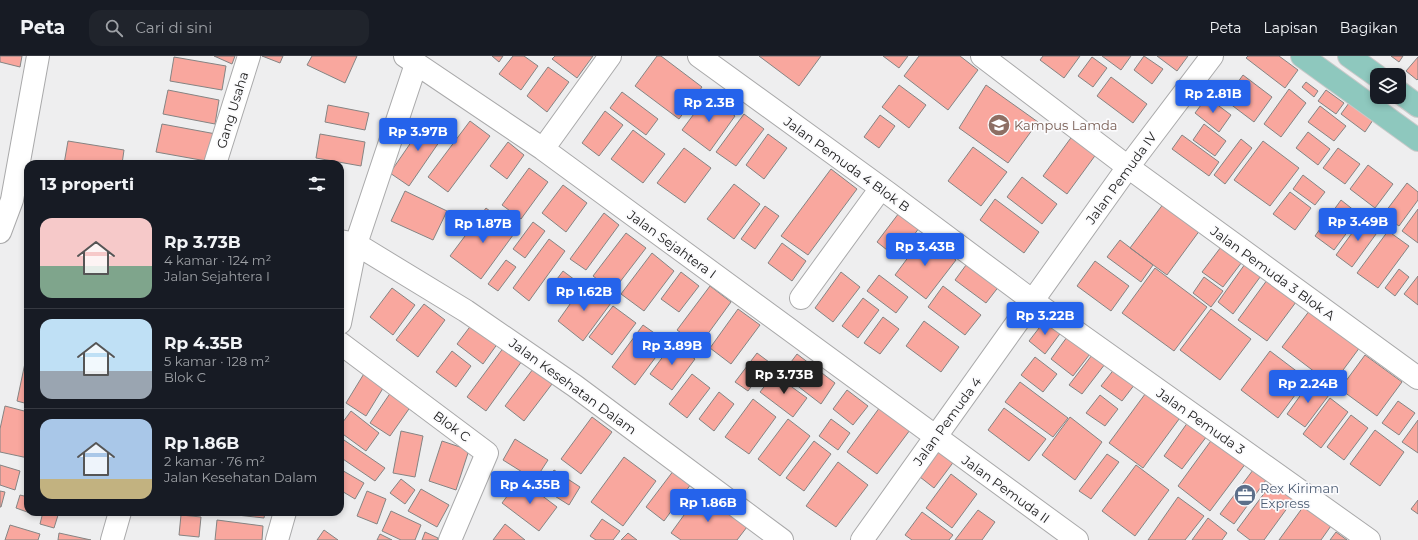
<!DOCTYPE html>
<html lang="id">
<meta charset="utf-8">
<style>
body{margin:0;font-family:Montserrat,sans-serif;background:#20242c;color:#f1f3f6;height:100vh;display:flex;flex-direction:column;font-size:15px;white-space:nowrap}
*{box-sizing:border-box;margin:0}
p{font-size:13px;color:#9ea1a6}
.icon{flex:none;width:22px;height:22px;fill:none;stroke:currentColor;stroke-width:2;stroke-linecap:round;stroke-linejoin:round}
.map{position:relative;flex:1;overflow:hidden}
.drawer{position:absolute;left:24px;top:104px;width:320px;height:356px;display:flex;flex-direction:column;background:#171b24;border-radius:12px;box-shadow:0 2px 6px #0003}
.drawer>*{flex:none}
.tools{position:absolute;left:1370px;top:12px;display:grid;gap:8px}
.tools a{display:grid;place-items:center;width:36px;height:36px;border-radius:8px;background:#171b24;box-shadow:0 2px 6px #0003;font-size:20px}
.price{position:absolute;translate:-50% -34px;padding:0 9px;border-radius:4px;background:#2563eb;color:#fff;font-size:13px;line-height:26px;filter:drop-shadow(0 1px 2px #0008)}
.price::after{content:'';position:absolute;left:50%;top:24px;width:12px;height:9px;margin-left:-6px;background:inherit;clip-path:polygon(0 0,100% 0,50% 100%)}
.price.current{background:#222;color:#fff}
ul{padding:0;list-style:none}
li{display:flex;align-items:center;gap:12px;height:100px;padding:0 16px}
li+li{border-top:1px solid #363941}
li span{display:grid;place-items:center;flex:none;width:112px;height:80px;border-radius:12px;color:#555}
li>.icon{margin-inline-start:auto}
span .icon{width:48px;height:48px;fill:#fffc;stroke-width:1}
li b{font-size:17px}
h2{display:flex;justify-content:space-between;align-items:center;height:48px;padding:0 16px;font-size:17px}
header{display:flex;align-items:center;gap:24px;box-sizing:border-box;height:56px;padding:0 20px;background:#171b24;border-bottom:1px solid #363941}
header strong{font-size:19px}
nav{display:flex;gap:22px;margin-inline-start:auto;font-size:14px}
.search{width:280px;height:36px;background:#20242c;display:flex;align-items:center;gap:10px;box-sizing:border-box;padding:0 14px;border-radius:12px;color:#9ea1a6;font-size:15px}
.map>svg:first-child{display:block}
</style>
<header>
<strong>Peta</strong>
<div class="search"><svg class="icon" aria-label="search" viewBox="0 0 24 24"><circle cx="10" cy="10" r="6"/><path d="M15 15l6 6"/></svg>Cari di sini</div>
<nav><a>Peta</a><a>Lapisan</a><a>Bagikan</a></nav>
</header>
<div class="map">
<svg width="1418" height="484" viewBox="0 0 1418 484">
<rect width="100%" height="100%" fill="#eeeeef"/>
<path fill="#f9a79e" stroke="#858483" d="M0 0H22L20 11 0 6Z
M214 0H235L232 8Z
M262 0H283L280 7Z
M312 0H357L345 27 307 9Z
M492 0H503L499 6Z
M513 0H524L538 10 521 34 499 18Z
M555 0H593L577 22 552 3Z
M657 0H661L702 31 679 63 635 30Z
M759 0H821L799 30Z
M883 0H908L899 12Z
M919 0H960L978 14 948 54 904 20Z
M1043 0H1080L1064 22 1040 4Z
M1102 0H1131L1121 14Z
M1144 0 1163 13 1152 28 1134 14Z
M1157 0H1188L1177 15Z
M1248 0H1279L1298 14 1285 32 1246 2Z
M1391 0H1403L1399 6Z
M174 1 226 10 222 34 170 25Z
M1092 1 1107 12 1093 31 1078 20Z
M1418 1V23L1417 24 1406 15Z
M548 11 569 26 547 56 527 40Z
M1243 19 1272 41 1254 66 1225 44Z
M1111 21 1147 48 1133 67 1097 40Z
M1306 26 1318 35 1314 41 1302 31Z
M899 29 926 49 909 72 882 51Z
M986 29 1038 66 1008 107 959 72Z
M1289 33 1306 47 1281 81 1264 68Z
M168 34 219 44 215 68 163 58Z
M1326 34 1344 47 1336 58 1318 45Z
M622 36 658 63 646 79 610 52Z
M708 39 735 60 710 95 682 74Z
M1207 41 1231 59 1219 76 1195 57Z
M1349 47 1373 64 1365 76 1341 58Z
M328 49 369 57 365 74 325 66Z
M1320 50 1346 70 1334 85 1308 66Z
M605 55 623 69 599 100 582 87Z
M744 58 764 73 736 110 716 96Z
M880 59 895 70 879 92 864 81Z
M427 63 446 76 409 130 390 117Z
M470 65 490 80 448 136 428 121Z
M162 68 216 78 212 106 156 96Z
M1204 68 1226 85 1215 100 1193 84Z
M633 74 665 98 643 127 611 103Z
M1308 76 1330 93 1318 109 1296 92Z
M320 78 365 86 361 110 316 102Z
M768 78 787 92 764 123 746 109Z
M1073 79 1097 97 1067 138 1043 120Z
M1182 79 1219 106 1209 120 1172 93Z
M1241 83 1252 92 1225 128 1214 119Z
M68 85 124 94 122 108H64Z
M1263 85 1299 112 1270 150 1234 124Z
M508 86 524 99 507 123 490 110Z
M973 91 1007 116 981 150 948 125Z
M684 92 711 112 685 147 657 127Z
M1338 92 1360 108 1345 128 1323 112Z
M154 105 175 108H154Z
M1368 109 1393 128 1375 152 1350 133Z
M529 112 548 126 521 163 502 149Z
M831 113 857 133 808 199 781 180Z
M1303 119 1325 136 1315 149 1293 133Z
M1022 121 1057 148 1042 168 1007 141Z
M1407 127 1418 136V144L1399 170 1383 159Z
M734 128 760 148 734 183 707 163Z
M563 129 587 147 566 176 542 157Z
M405 135 447 155 433 184 391 165Z
M1290 136 1311 152 1295 174 1273 158Z
M995 143 1039 176 1024 197 980 164Z
M1167 143 1203 170 1167 219 1130 192Z
M1341 144 1360 159 1334 194 1315 180Z
M765 150 779 160 755 193 741 183Z
M486 152 516 175 481 223 450 200Z
M902 153 922 168 897 202 877 186Z
M1418 153V187L1402 175Z
M604 157 619 169 586 214 570 203Z
M1363 162 1379 174 1352 211 1336 199Z
M533 166 545 175 525 202 513 193Z
M1388 175 1409 190 1378 232 1357 217Z
M626 177 646 192 613 235 593 220Z
M924 180 956 204 926 243 895 219Z
M549 183 565 195 529 245 513 232Z
M1120 184 1153 209 1141 226 1107 201Z
M782 187 806 205 792 225 768 207Z
M1224 187 1245 202 1223 231 1202 216Z
M652 197 674 215 644 255 621 238Z
M972 201 1003 225 986 247 955 224Z
M1250 201 1266 213 1233 258 1218 246Z
M506 204 516 211 498 235 488 228Z
M1095 205 1129 230 1111 255 1077 230Z
M1155 212 1207 251 1174 295 1122 257Z
M1399 213 1409 221 1395 240 1385 232Z
M563 215 575 224 566 236 554 227Z
M681 216 699 230 679 256 661 243Z
M841 216 860 231 833 266 815 252Z
M879 219 908 241 896 257 867 235Z
M1270 220 1299 242 1267 285 1238 264Z
M1418 220V249L1404 238Z
M1204 221 1223 235 1211 251 1193 237Z
M585 227 611 247 583 285 558 265Z
M710 230 731 246 699 290 677 274Z
M943 230 981 259 965 279 928 251Z
M392 232 415 249 393 279 370 261Z
M863 242 879 254 858 282 842 270Z
M424 248 445 264 418 301 396 284Z
M613 250 636 267 612 299 589 281Z
M1313 250 1363 287 1332 329 1282 291Z
M738 253 760 269 731 308 710 292Z
M1211 253 1251 283 1220 324 1180 294Z
M883 261 899 273 880 298 864 287Z
M1046 263 1062 275 1045 298 1029 285Z
M924 265 959 291 941 316 906 290Z
M472 268 498 287 483 308 457 288Z
M643 269 667 286 635 329 612 311Z
M1070 277 1093 294 1073 320 1051 303Z
M673 287 695 303 672 334 650 318Z
M504 291 522 305 486 355 467 341Z
M452 295 471 310 456 331 436 316Z
M1270 295 1307 323 1278 362 1241 334Z
M757 297 769 306 748 335 735 326Z
M797 298 835 327 821 348 782 318Z
M1092 299 1105 308 1082 338 1069 329Z
M1365 299 1402 326 1377 360 1340 333Z
M1035 301 1057 318 1043 336 1021 319Z
M25 307 28 308V348L17 345Z
M1115 312 1135 328 1122 345 1101 330Z
M533 313 552 328 524 365 505 350Z
M365 316 385 329 366 360 346 347Z
M692 318 710 332 687 362 669 348Z
M774 318 807 342 793 361 760 336Z
M1020 326 1068 362 1053 381 1005 346Z
M1310 326 1329 339 1305 371 1287 358Z
M1151 330 1185 355 1143 412 1109 387Z
M847 334 868 350 853 369 833 353Z
M391 336 411 350 390 380 370 367Z
M719 336 734 348 714 375 699 363Z
M1100 339 1118 353 1105 370 1086 357Z
M1330 342 1348 356 1321 392 1303 378Z
M753 343 776 361 749 398 725 381Z
M1398 345 1415 357 1399 379 1382 367Z
M5 350 28 356V402L0 396V373Z
M880 351 910 374 877 418 847 396Z
M1004 352 1046 383 1029 405 988 374Z
M351 355 379 377 366 395 340 376V370Z
M1351 359 1368 372 1344 404 1327 391Z
M592 361 612 376 581 418 561 403Z
M1070 361 1102 386 1075 424 1042 399Z
M788 363 810 380 780 420 758 403Z
M831 363 850 377 838 394 819 380Z
M1418 364V397L1402 386Z
M1188 366 1207 380 1182 413 1164 400Z
M1375 374 1404 396 1380 430 1350 408Z
M401 375 423 380 415 421 393 417Z
M341 382 385 412 375 425 340 401Z
M1213 382 1246 407 1210 455 1178 430Z
M515 383 548 404 535 424 503 404Z
M442 385 469 394 456 434 429 425Z
M814 385 831 398 804 435 786 422Z
M940 393 955 404 934 432 920 421Z
M1107 398 1119 406 1091 443 1079 435Z
M624 401 656 425 623 470 591 446Z
M838 406 868 429 836 471 806 450Z
M0 409 20 415 15 434 0 429Z
M1136 409 1169 434 1135 480 1102 455Z
M1256 410 1269 420 1234 468 1220 458Z
M340 413 364 427 355 443 340 434Z
M554 414 580 431 569 449 542 432Z
M674 414 691 428 664 465 646 451Z
M951 418 977 438 952 472 926 452Z
M27 419H28V434L25 433Z
M401 423 415 434 405 448 390 437Z
M520 423 557 451 539 475 502 447Z
M1274 424 1296 440 1264 484H1250L1237 474Z
M421 433 449 449 437 471 408 455Z
M0 435 5 436 1 451H0Z
M367 435 386 443 377 468 357 460Z
M700 437 747 471 737 484H681L671 477Z
M20 439 28 441V456L30 457 16 452Z
M1178 441 1204 460 1185 484H1148Z
M1418 444V458L1411 453Z
M1306 447 1333 467 1321 484H1279Z
M978 454 995 466 982 484H955Z
M391 455 421 469 415 484H401L382 475Z
M43 456H59L54 472 40 468Z
M219 456H265L264 462 219 457Z
M922 456 953 479 949 484H912L905 479Z
M181 459 201 461 199 481 179 479Z
M1208 462 1227 477 1222 484H1192Z
M602 463 620 475 613 484H596L590 480Z
M217 464 263 470 262 484H215Z
M505 468 525 484H493Z
M10 469 40 478 38 484H5Z
M324 474 338 484H317Z
M425 476 438 482 437 484H422Z
M1336 476 1347 484H1330Z
M59 477 91 484H58Z
M628 477 637 484H621Z
M380 478 392 484H377Z"/>
<g fill="none" stroke-linecap="round" stroke-linejoin="round">
<g stroke="#a9a9aa" stroke-width="24">
<path id="street" d="M405 0 543 93 1077 484
M699 0 888 137 1033 245 1369 484
M982 0 1128 111 1418 322
M543 93 610 0
M215 108 249 0
M0 176 12 144 38 0
M340 185 356 188 466 255 575 330 782 484
M801 242 881 132
M340 267 356 188 416 8
M340 287 487 397 450 484
M112 484 120 456
M277 484 285 456
M862 484 1128 111 1212 0"/>
</g>
<g stroke="#c9c9c9" stroke-width="24">
<path id="primary" d="M1302 0 1418 84
M1349 0 1377 20
M1399 36 1418 50"/>
</g>
<use href="#street" stroke="#fff" stroke-width="22"/>
<use href="#primary" stroke="#8ec8be" stroke-width="22"/>
</g>
<defs>
<g id="university-disc" transform="scale(1.15)"><circle r="9.5" fill="#8d6e63" stroke="#fbfbfd"/><path d="M0-5L7-2L0 1L-7-2ZM-4 1L0 2.5L4 1V4Q0 6-4 4Z" fill="#fff"/></g>
<g id="office-disc" transform="scale(1.15)"><circle r="9.5" fill="#5c6f8a" stroke="#fbfbfd"/><path d="M-6-3h4V-5.5h4V-3h4V5H-6ZM-1-4.5V-3h2v-1.5ZM-6 0V1H6V0Z" fill="#fff"/></g>
</defs>
<g fill-rule="evenodd">
<use href="#university-disc" x="999" y="69"/>
<use href="#office-disc" x="1245" y="439"/>
</g>
<g text-anchor="middle" stroke-width="3.5" stroke-linejoin="round" paint-order="stroke">
<g font-size="13" fill="#1d1d1d" stroke="#fbfbfd">
<text transform="translate(232 54) rotate(-73)" y="5">Gang Usaha</text>
<text transform="translate(847 108) rotate(36)" y="5">Jalan Pemuda 4 Blok B</text>
<text transform="translate(1121 122) rotate(-54)" y="5">Jalan Pemuda IV</text>
<text transform="translate(672 188) rotate(36)" y="5">Jalan Sejahtera I</text>
<text transform="translate(1273 217) rotate(36)" y="5">Jalan Pemuda 3 Blok A</text>
<text transform="translate(573 330) rotate(36)" y="5">Jalan Kesehatan Dalam</text>
<text transform="translate(947 365) rotate(-54)" y="5">Jalan Pemuda 4</text>
<text transform="translate(1201 365) rotate(35)" y="5">Jalan Pemuda 3</text>
<text transform="translate(452 370) rotate(36)" y="5">Blok C</text>
<text transform="translate(1006 433) rotate(36)" y="5">Jalan Pemuda II</text>
</g>
<g font-size="13" fill="#785e54" stroke="#fbfbfd" text-anchor="start">
<text x="1014" y="74">Kampus Lamda</text>
</g>
<g font-size="13" fill="#4e5e75" stroke="#fbfbfd" text-anchor="start">
<text x="1260" y="437">Rex Kiriman<tspan x="1260" dy="15">Express</tspan></text>
</g>
</g>
</svg>
<div class="tools">
<a><svg class="icon" aria-label="layers" viewBox="0 0 24 24"><path d="M12 4l9 5-9 5-9-5zM3 14l9 5 9-5"/></svg></a>
</div>
<b class="price" style="left:1213px;top:58px">Rp 2.81B</b>
<b class="price" style="left:709px;top:67px">Rp 2.3B</b>
<b class="price" style="left:418px;top:96px">Rp 3.97B</b>
<b class="price" style="left:1358px;top:186px">Rp 3.49B</b>
<b class="price" style="left:483px;top:188px">Rp 1.87B</b>
<b class="price" style="left:925px;top:211px">Rp 3.43B</b>
<b class="price" style="left:584px;top:256px">Rp 1.62B</b>
<b class="price" style="left:1045px;top:280px">Rp 3.22B</b>
<b class="price" style="left:672px;top:310px">Rp 3.89B</b>
<b class="price current" style="left:784px;top:339px">Rp 3.73B</b>
<b class="price" style="left:1308px;top:348px">Rp 2.24B</b>
<b class="price" style="left:530px;top:449px">Rp 4.35B</b>
<b class="price" style="left:708px;top:467px">Rp 1.86B</b>
<section class="drawer">
<h2>13 properti<svg class="icon" aria-label="filters" viewBox="0 0 24 24"><path d="M4 7h16M4 17h16"/><circle cx="9" cy="7" r="2"/><circle cx="15" cy="17" r="2"/></svg></h2>
<ul>
<li><span style="background:linear-gradient(#f6c9c9 60%,#7fa58c 0)"><svg class="icon" aria-label="home" viewBox="0 0 24 24"><path d="M3 11l9-7 9 7M6 9v11h12V9"/></svg></span><div><b>Rp 3.73B</b><p>4 kamar · 124 m²</p><p>Jalan Sejahtera I</p></div></li>
<li><span style="background:linear-gradient(#bfe0f5 65%,#9aa5b1 0)"><svg class="icon" aria-label="home" viewBox="0 0 24 24"><path d="M3 11l9-7 9 7M6 9v11h12V9"/></svg></span><div><b>Rp 4.35B</b><p>5 kamar · 128 m²</p><p>Blok C</p></div></li>
<li><span style="background:linear-gradient(#a9c7e8 75%,#c2b280 0)"><svg class="icon" aria-label="home" viewBox="0 0 24 24"><path d="M3 11l9-7 9 7M6 9v11h12V9"/></svg></span><div><b>Rp 1.86B</b><p>2 kamar · 76 m²</p><p>Jalan Kesehatan Dalam</p></div></li>
</ul>
</section>
</div>
